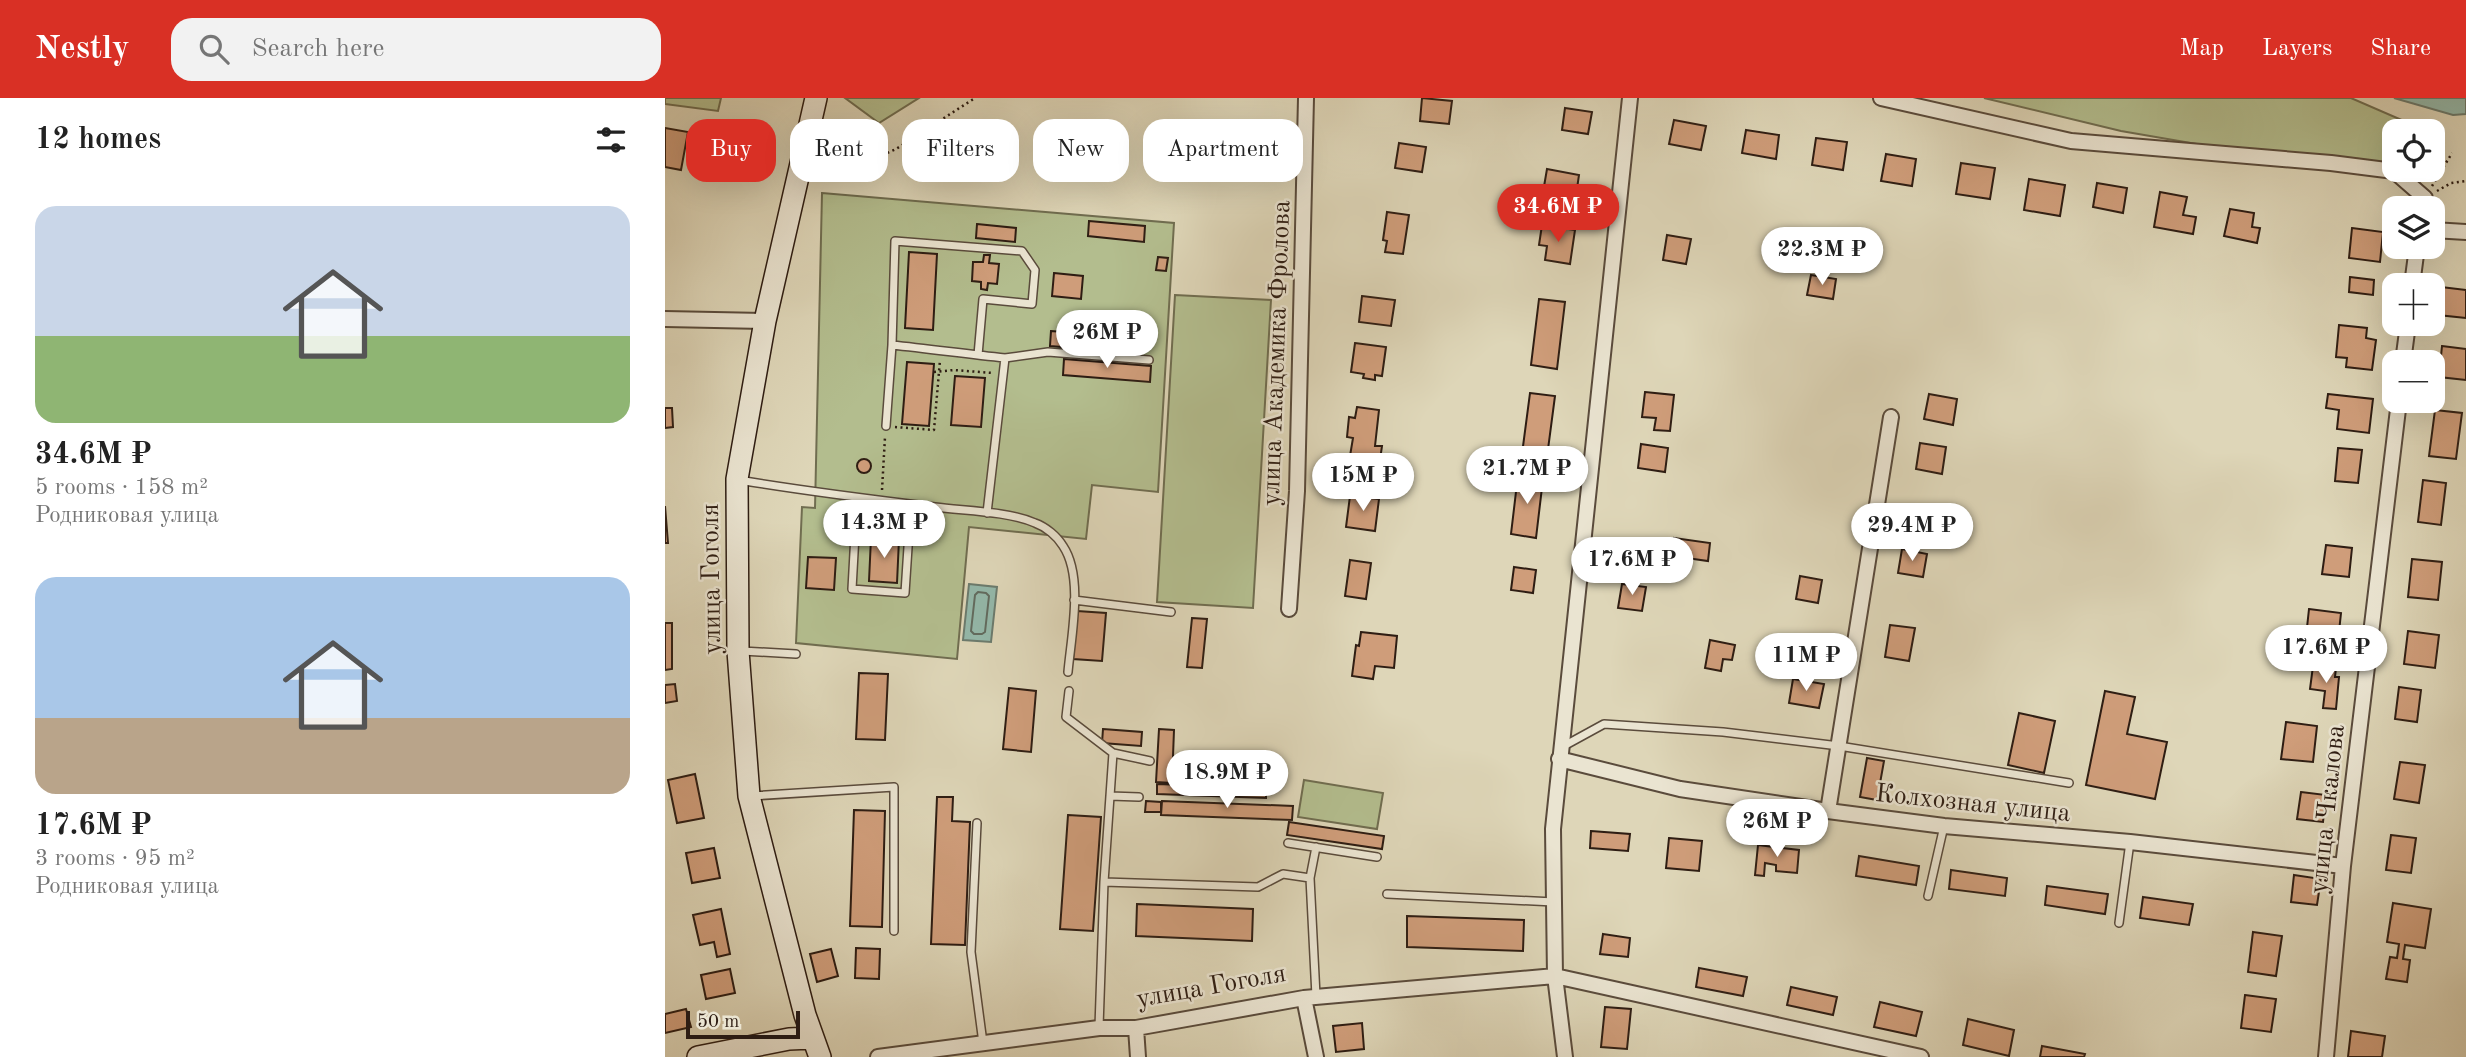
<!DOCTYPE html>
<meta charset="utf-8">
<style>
body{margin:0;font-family:"Old Standard TT",serif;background:#f2f2f2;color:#222;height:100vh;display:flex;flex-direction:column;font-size:26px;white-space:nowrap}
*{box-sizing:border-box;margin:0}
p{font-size:23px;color:#767676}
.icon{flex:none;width:38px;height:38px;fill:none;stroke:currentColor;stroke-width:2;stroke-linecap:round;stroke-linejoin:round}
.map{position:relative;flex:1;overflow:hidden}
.details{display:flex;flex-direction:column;background:#fff;width:665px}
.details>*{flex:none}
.hud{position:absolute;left:21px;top:21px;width:665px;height:63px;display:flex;gap:14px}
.tools{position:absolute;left:1717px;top:21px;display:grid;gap:14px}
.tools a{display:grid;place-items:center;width:63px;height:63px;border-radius:14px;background:#fff;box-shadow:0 7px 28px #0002;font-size:35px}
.scale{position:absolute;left:21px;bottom:18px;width:114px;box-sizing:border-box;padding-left:7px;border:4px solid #2e1d13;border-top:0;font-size:19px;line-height:24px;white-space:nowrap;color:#2e1d13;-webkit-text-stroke:5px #eae4d1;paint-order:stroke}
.price{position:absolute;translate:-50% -60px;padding:0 16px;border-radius:24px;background:#fff;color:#222;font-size:23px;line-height:46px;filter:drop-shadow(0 2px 4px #0008)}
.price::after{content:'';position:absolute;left:50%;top:42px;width:21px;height:16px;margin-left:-10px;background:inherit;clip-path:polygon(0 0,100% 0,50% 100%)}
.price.current{background:#d93025;color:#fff}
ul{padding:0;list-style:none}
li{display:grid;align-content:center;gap:14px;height:371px;padding:0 35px}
li span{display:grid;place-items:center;height:217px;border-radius:21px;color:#555}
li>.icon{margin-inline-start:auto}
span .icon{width:126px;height:126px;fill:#fffc;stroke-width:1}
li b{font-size:30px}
h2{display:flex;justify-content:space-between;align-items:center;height:84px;padding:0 35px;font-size:30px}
.pill{padding:0 24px;border-radius:21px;background:#fff;box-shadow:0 7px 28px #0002;font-size:24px;line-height:63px}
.pill.current{background:#d93025;color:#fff}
header{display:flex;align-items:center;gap:42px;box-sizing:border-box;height:98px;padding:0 35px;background:#d93025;color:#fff}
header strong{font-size:33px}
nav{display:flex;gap:38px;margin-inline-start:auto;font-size:24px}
.search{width:490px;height:63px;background:#f2f2f2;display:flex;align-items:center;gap:18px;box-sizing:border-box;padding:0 24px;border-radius:21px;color:#767676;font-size:26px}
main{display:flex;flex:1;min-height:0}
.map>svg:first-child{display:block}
</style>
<header>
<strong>Nestly</strong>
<div class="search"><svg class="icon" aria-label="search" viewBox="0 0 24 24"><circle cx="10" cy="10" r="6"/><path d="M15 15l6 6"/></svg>Search here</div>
<nav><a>Map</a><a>Layers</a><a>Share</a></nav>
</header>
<main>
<section class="details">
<h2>12 homes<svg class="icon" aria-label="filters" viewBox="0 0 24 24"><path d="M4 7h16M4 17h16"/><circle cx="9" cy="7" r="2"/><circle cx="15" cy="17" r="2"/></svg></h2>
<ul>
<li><span style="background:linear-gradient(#c9d6e8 60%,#8fb573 0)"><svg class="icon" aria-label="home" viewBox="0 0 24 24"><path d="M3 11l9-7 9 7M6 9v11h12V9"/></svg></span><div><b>34.6M ₽</b><p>5 rooms · 158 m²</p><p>Родниковая улица</p></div></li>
<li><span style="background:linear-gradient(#a9c7e8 65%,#b9a48a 0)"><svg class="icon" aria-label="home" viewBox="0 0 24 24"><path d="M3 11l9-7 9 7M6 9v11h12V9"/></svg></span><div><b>17.6M ₽</b><p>3 rooms · 95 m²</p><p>Родниковая улица</p></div></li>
</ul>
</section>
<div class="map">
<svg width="1801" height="959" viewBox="0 0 1801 959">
<rect width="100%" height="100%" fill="#ded6b8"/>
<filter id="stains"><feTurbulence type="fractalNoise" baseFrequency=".00286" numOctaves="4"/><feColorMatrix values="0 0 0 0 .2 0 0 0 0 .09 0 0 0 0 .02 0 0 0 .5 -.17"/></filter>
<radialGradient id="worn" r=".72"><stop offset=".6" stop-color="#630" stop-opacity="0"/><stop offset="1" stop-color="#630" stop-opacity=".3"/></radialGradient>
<path fill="#b3bd8e" stroke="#706d50" stroke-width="2" d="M0 0H56L53 13 0 6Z
M180 0H254L214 25Z
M1319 0H1686L1762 33H1729V71L1578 54 1456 33Z
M157 95 509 125 493 394 427 387 421 441 304 429 292 561 131 545 137 409 150 410Z
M510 197 606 202 588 510 492 504Z
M639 682 718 695 712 731 633 719Z"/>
<path fill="#94b9ab" stroke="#6b7b6e" stroke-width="2" d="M1729 0H1801V16L1788 17Z
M304 486 332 489 326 544 298 542Z"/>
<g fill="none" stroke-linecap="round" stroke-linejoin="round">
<path stroke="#616b5f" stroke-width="2" d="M313 494 321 495 324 498 320 534 317 536H309L306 533 310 497Z"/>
</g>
<path fill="#cf9d7a" stroke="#2e1d13" stroke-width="2" d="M757 0 787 3 784 26 755 23Z
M900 10 927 14 923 36 897 32Z
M1009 22 1041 28 1036 52 1004 46Z
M0 30 23 34 16 72 0 69Z
M1081 32 1114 37 1111 61 1077 55Z
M1151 40 1182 44 1178 72 1147 67Z
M734 45 761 49 757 74 730 70Z
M1221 56 1251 61 1247 88 1216 83Z
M1296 65 1330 70 1325 101 1291 96Z
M882 71 914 77 909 111 876 106Z
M1364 81 1400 87 1395 118 1359 112Z
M1432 85 1462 90 1458 115 1428 109Z
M1495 94 1522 99 1518 117 1531 119 1528 136 1489 129Z
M1565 111 1589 115 1587 129 1595 130 1592 145 1559 138Z
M722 114 744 117 738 156 720 154 722 143 718 142Z
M424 123 480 128 479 144 423 138Z
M312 126 351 130 350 144 311 140Z
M877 127 910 132 905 166 880 162 882 148 874 147Z
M1687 130 1718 134 1715 164 1684 160Z
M1002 137 1026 141 1021 166 998 162Z
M244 154 272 156 268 232 240 230Z
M319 157H325L324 165 334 166 332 186 323 185 322 192 316 191V184L307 183 308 164H318Z
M493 159 503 160 501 173 491 172Z
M389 175 418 178 416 201 387 198Z
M1146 177 1171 181 1168 201 1142 197Z
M1685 179 1709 182 1708 197 1684 194Z
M1776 189 1801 192V220L1773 217Z
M697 198 730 202 726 228 694 224Z
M874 201 900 204 892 271 866 267Z
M1674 227 1702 230 1701 240 1711 242 1707 272 1681 269 1682 260 1671 259Z
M460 229 489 231 488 247 459 244Z
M386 233 433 237 432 252 385 248Z
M690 245 721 249 717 278 710 277V282L698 280 699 276 686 274Z
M1777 248 1801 251V282L1774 279Z
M399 261 486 268 485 284 398 277Z
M242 264 269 266 264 328 237 326Z
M290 278 320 280 316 329 286 327Z
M980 294 1009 297 1005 333 989 332 991 320 977 319Z
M865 295 890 298 882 359 857 356Z
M1264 296 1292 301 1288 327 1259 321Z
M1663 296 1708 301 1704 335 1672 331 1674 312 1661 310Z
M692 309 714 312 710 348H717L715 362 685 358 688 340 682 339 684 319 690 320Z
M0 310H7L8 329 0 330Z
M1770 312 1797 315 1791 361 1764 358Z
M1255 345 1281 349 1277 376 1251 371Z
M976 346 1003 350 1000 374 973 370Z
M1673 350 1697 352 1693 385 1670 383Z
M192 368a7 7 0 1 1 14 0a7 7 0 1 1-14 0Z
M853 377 878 381 871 440 846 436Z
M1758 382 1781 385 1776 427 1753 424Z
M685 398 714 401 710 433 681 429Z
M0 408 3 445H0Z
M206 440 234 441 232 485 204 483Z
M1009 440 1045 445 1043 463 1007 458Z
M1661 447 1687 450 1684 479 1657 476Z
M1237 451 1262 456 1258 479 1233 475Z
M143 459 171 460 169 492 141 490Z
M1747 461 1777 464 1773 502 1743 499Z
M685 462 706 465 701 501 680 498Z
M849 469 871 472 868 495 846 492Z
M1135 478 1157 482 1153 505 1131 501Z
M957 486 981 489 977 513 953 510Z
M1644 511 1676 515 1673 543 1656 541 1655 549 1640 548Z
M412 513 441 515 437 563 408 561Z
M527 520 542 521 537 570 522 569Z
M0 525H7V571L0 572Z
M1225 527 1250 530 1244 563 1220 559Z
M1743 533 1774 537 1770 570 1739 566Z
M696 534 732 538 729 570 710 568 708 581 687 578 691 547 694 548Z
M1045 542 1070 547 1067 562 1058 561 1056 573 1040 570Z
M1648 568 1671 570 1670 579H1674L1671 611 1658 610 1660 593 1645 591Z
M194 575 223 576 220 642 191 641Z
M1128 581 1159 586 1154 610 1124 605Z
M10 586 12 603 0 605V587Z
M1734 589 1756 592 1752 624 1730 621Z
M344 590 371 593 366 654 338 651Z
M1440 593 1470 599 1462 636 1502 644 1490 701 1421 687Z
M1354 615 1390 623 1379 675 1343 667Z
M1621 624 1652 628 1648 664 1616 661Z
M438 631 477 634 476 648 437 645Z
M494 631 509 632 507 685 491 684Z
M1202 660 1219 663 1212 702 1195 699Z
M1735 664 1760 667 1754 705 1729 701Z
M30 676 39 720 12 725 3 682Z
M492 686 601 690V700L492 696Z
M1636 694 1661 697 1658 724 1632 721Z
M272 699H288L287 723 305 724 300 847 266 846Z
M481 703 496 704V714H480Z
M497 703 628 708 627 722 496 717Z
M189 712 220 713 217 829 185 828Z
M403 717 436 719 428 833 395 831Z
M624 724 719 738 717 751 622 737Z
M926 733 965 736 963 753 925 750Z
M1726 737 1751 740 1746 775 1721 772Z
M1004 740 1037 743 1034 773 1001 770Z
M1093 747 1134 752 1132 775 1111 773V767L1100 765 1099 778 1090 777Z
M49 750 55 780 27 785 21 755Z
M1194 758 1254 768 1251 787 1191 778Z
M1286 772 1342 780 1340 798 1284 791Z
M1629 777 1656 781 1652 807 1626 804Z
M1382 788 1443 796 1440 816 1380 807Z
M1478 799 1528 806 1524 827 1475 820Z
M1728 805 1766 811 1760 850 1740 847 1738 861 1745 862 1742 884 1721 881 1725 859 1732 860 1734 846 1722 844Z
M472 806 588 811 587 843 471 838Z
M56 811 65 856 52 859 49 844 35 847 28 817Z
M742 818 859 822 858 853 742 849Z
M1588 834 1617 838 1611 878 1583 874Z
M938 836 965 840 963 859 935 856Z
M191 850 215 851 214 881 190 880Z
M166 851 173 878 152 884 145 856Z
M1034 870 1082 879 1078 898 1031 889Z
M65 871 70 895 41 901 36 877Z
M1126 889 1172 899 1168 917 1122 907Z
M1580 897 1611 901 1606 934 1576 930Z
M1215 904 1257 914 1251 938 1209 929Z
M940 909 966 911 962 951 936 949Z
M21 911 26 929 0 935V916Z
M1303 921 1349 932 1344 958 1298 947Z
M697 925 699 951 671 954 668 928Z
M1686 933 1720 938 1717 959H1683Z
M1377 948 1420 956 1419 959H1375Z"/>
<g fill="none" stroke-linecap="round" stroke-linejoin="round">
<g stroke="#5a4b3c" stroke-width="10">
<path id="lane" d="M313 257 318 201 367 206 370 172 357 153 230 143 227 247C265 251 302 256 340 260L322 415
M340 260 383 254 484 262
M221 328 227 247
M74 382C139 393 204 401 270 409 300 413 342 413 370 425 381 429 392 438 398 448 419 479 406 539 403 574
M190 430 244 434 240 495 187 491 192 400
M409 502 506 514
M77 553 131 556
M404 593 401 619 448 655 439 784 434 929
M897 649 939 626 1058 634 1174 648 1404 685
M448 655 485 663
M87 698 229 689V833
M445 698 474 699
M312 725 306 854 318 945
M623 745 712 759
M645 780 651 749
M439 784 593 789 618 776 645 780 651 898
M722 796 889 804
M1263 798 1279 728
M1454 825 1465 744"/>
</g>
<g stroke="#5a4b3c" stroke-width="18">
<path id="street" d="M1216 0 1406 43 1666 65 1729 73 1760 100 1758 110
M1768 132 1801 134
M1747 187 1752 149
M0 221 100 223
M1738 264 1743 226
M624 511 632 393 641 0
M894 661 1015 691 1163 713 1279 728 1465 744 1678 768
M1163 713 1226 319
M639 900 651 959
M471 930 473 959
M213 959 434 930H471L639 900 890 878 1256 959
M900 959 890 878 888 731 965 0
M1661 959 1678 768 1734 303"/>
</g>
<g stroke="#2e1d13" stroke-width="24">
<path id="secondary" d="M151 0 100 223 72 381 73 553 84 698 140 917 155 959
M33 959 124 941 147 940"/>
</g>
<path stroke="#2e1d13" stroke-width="2.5" stroke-dasharray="2 3.5" stroke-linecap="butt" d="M150 81 202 64 231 51 310 0
M1767 88 1787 55
M1772 93 1786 85 1801 83
M269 274 289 272 328 275
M230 329 269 332 275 262
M217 392 220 339"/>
<use href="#lane" stroke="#eae4d1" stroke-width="7"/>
<use href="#street" stroke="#eae4d1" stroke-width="14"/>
<use href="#secondary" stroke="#eae4d1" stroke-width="21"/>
</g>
<g text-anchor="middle" stroke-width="5" stroke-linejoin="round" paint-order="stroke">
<g font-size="26" fill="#2e1d13" stroke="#eae4d1">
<text transform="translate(610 255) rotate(-88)" y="9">улица Академика Фролова</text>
<text transform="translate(45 481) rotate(-91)" y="9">улица Гоголя</text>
<text transform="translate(1308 704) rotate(6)" y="9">Колхозная улица</text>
<text transform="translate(1661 711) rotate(-84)" y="9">улица Чкалова</text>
<text transform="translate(546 887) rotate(-10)" y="9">улица Гоголя</text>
</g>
</g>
<rect width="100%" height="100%" filter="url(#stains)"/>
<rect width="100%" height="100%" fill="url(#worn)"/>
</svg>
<div class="tools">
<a><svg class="icon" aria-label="locate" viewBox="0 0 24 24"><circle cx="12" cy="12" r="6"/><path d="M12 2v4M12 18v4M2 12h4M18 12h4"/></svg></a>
<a><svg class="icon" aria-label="layers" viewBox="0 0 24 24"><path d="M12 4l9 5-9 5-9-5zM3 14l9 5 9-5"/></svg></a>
<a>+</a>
<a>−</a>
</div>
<div class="scale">50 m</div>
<b class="price current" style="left:893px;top:146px">34.6M ₽</b>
<b class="price" style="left:1157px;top:189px">22.3M ₽</b>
<b class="price" style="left:442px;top:272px">26M ₽</b>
<b class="price" style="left:862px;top:408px">21.7M ₽</b>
<b class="price" style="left:698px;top:415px">15M ₽</b>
<b class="price" style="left:219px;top:462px">14.3M ₽</b>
<b class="price" style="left:1247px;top:465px">29.4M ₽</b>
<b class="price" style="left:967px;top:499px">17.6M ₽</b>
<b class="price" style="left:1661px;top:587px">17.6M ₽</b>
<b class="price" style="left:1141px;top:595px">11M ₽</b>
<b class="price" style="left:562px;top:712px">18.9M ₽</b>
<b class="price" style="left:1112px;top:761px">26M ₽</b>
<div class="hud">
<a class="pill current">Buy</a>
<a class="pill">Rent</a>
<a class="pill">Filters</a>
<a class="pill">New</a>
<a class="pill">Apartment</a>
</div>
</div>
</main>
